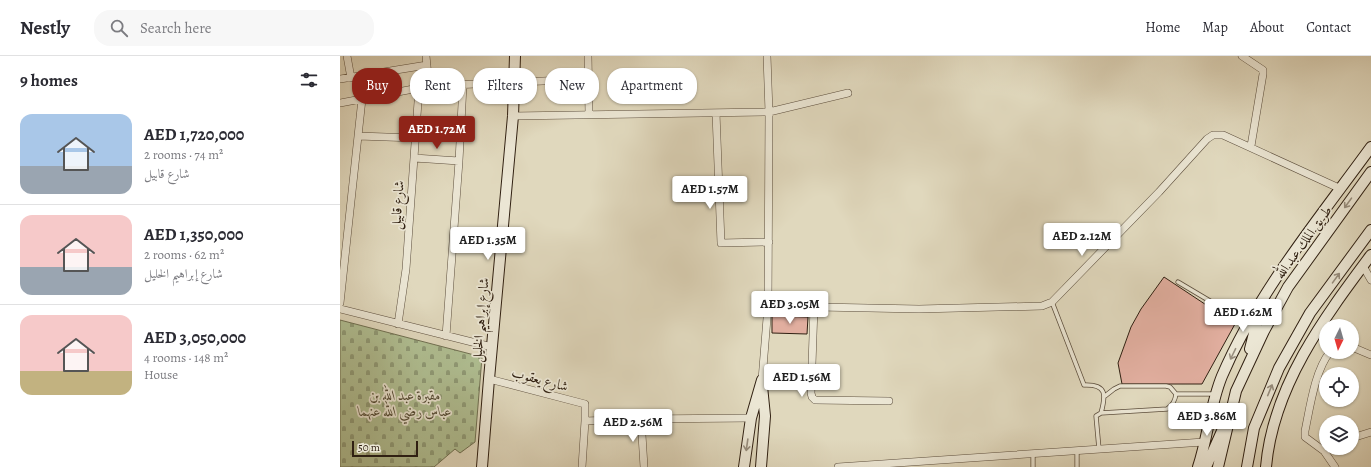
<!DOCTYPE html>
<meta charset="utf-8">
<style>
body{margin:0;font-family:Alegreya,Amiri,serif;background:#f7f7f7;color:#2b2b33;height:100vh;display:flex;flex-direction:column;font-size:15px;white-space:nowrap}
*{box-sizing:border-box;margin:0}
p{font-size:13px;color:#7c7c81}
.icon{flex:none;width:22px;height:22px;fill:none;stroke:currentColor;stroke-width:2;stroke-linecap:round;stroke-linejoin:round}
.map{position:relative;flex:1;overflow:hidden}
.panel{display:flex;flex-direction:column;background:#fff;width:340px}
.panel>*{flex:none}
.guide{position:absolute;left:12px;top:12px;width:380px;height:36px;display:flex;gap:8px}
.needle{width:26px;rotate:185deg}
.controls{position:absolute;left:979px;top:263px;display:grid;gap:8px}
.controls a{display:grid;place-items:center;width:40px;height:40px;border-radius:50%;background:#fff;box-shadow:0 1px 3px #0004;font-size:20px}
.scale{position:absolute;left:12px;bottom:10px;width:66px;box-sizing:border-box;padding-left:4px;border:2px solid #302012;border-top:0;font-size:11px;line-height:14px;white-space:nowrap;color:#302012;-webkit-text-stroke:3px #ebe6d4;paint-order:stroke}
.price{position:absolute;translate:-50% -34px;padding:0 9px;border-radius:4px;background:#fff;color:#222;font-size:13px;line-height:26px;filter:drop-shadow(0 1px 2px #0008)}
.price::after{content:'';position:absolute;left:50%;top:24px;width:12px;height:9px;margin-left:-6px;background:inherit;clip-path:polygon(0 0,100% 0,50% 100%)}
.price.active{background:#8f2418;color:#fff}
ul{padding:0;list-style:none}
li{display:flex;align-items:center;gap:12px;height:100px;padding:0 20px}
li+li{border-top:1px solid #e1e1e2}
li span{display:grid;place-items:center;flex:none;width:112px;height:80px;border-radius:12px;color:#555}
li>.icon{margin-inline-start:auto}
span .icon{width:48px;height:48px;fill:#fffc;stroke-width:1}
li b{font-size:17px}
h2{display:flex;justify-content:space-between;align-items:center;height:48px;padding:0 20px;font-size:17px}
.pill{padding:0 14px;border-radius:16px;background:#fff;box-shadow:0 1px 3px #0004;font-size:14px;line-height:36px}
.pill.active{background:#8f2418;color:#fff}
header{display:flex;align-items:center;gap:24px;box-sizing:border-box;height:56px;padding:0 20px;background:#fff;border-bottom:1px solid #e1e1e2}
header strong{font-size:19px}
nav{display:flex;gap:22px;margin-inline-start:auto;font-size:14px}
.search{width:280px;height:36px;background:#f7f7f7;display:flex;align-items:center;gap:10px;box-sizing:border-box;padding:0 14px;border-radius:16px;color:#7c7c81;font-size:15px}
main{display:flex;flex:1;min-height:0}
.map>svg:first-child{display:block}
</style>
<header>
<strong>Nestly</strong>
<div class="search"><svg class="icon" aria-label="search" viewBox="0 0 24 24"><circle cx="10" cy="10" r="6"/><path d="M15 15l6 6"/></svg>Search here</div>
<nav><a>Home</a><a>Map</a><a>About</a><a>Contact</a></nav>
</header>
<main>
<section class="panel">
<h2>9 homes<svg class="icon" aria-label="filters" viewBox="0 0 24 24"><path d="M4 7h16M4 17h16"/><circle cx="9" cy="7" r="2"/><circle cx="15" cy="17" r="2"/></svg></h2>
<ul>
<li><span style="background:linear-gradient(#a9c7e8 65%,#9aa5b1 0)"><svg class="icon" aria-label="home" viewBox="0 0 24 24"><path d="M3 11l9-7 9 7M6 9v11h12V9"/></svg></span><div><b>AED 1,720,000</b><p>2 rooms · 74 m²</p><p>شارع قابيل</p></div></li>
<li><span style="background:linear-gradient(#f6c9c9 65%,#9aa5b1 0)"><svg class="icon" aria-label="home" viewBox="0 0 24 24"><path d="M3 11l9-7 9 7M6 9v11h12V9"/></svg></span><div><b>AED 1,350,000</b><p>2 rooms · 62 m²</p><p>شارع إبراهيم الخليل</p></div></li>
<li><span style="background:linear-gradient(#f6c9c9 70%,#c2b280 0)"><svg class="icon" aria-label="home" viewBox="0 0 24 24"><path d="M3 11l9-7 9 7M6 9v11h12V9"/></svg></span><div><b>AED 3,050,000</b><p>4 rooms · 148 m²</p><p>House</p></div></li>
</ul>
</section>
<div class="map">
<svg width="1031" height="411" viewBox="0 0 1031 411">
<defs>
<pattern id="cemetery-stones" width="16" height="16" patternUnits="userSpaceOnUse"><rect width="16" height="16" fill="#b0bf93"/><path d="M2 7V4a2 2 0 0 1 4 0v3zM10 15v-3a2 2 0 0 1 4 0v3z" fill="#909b77"/></pattern>
</defs>
<rect width="100%" height="100%" fill="#e0d8bd"/>
<filter id="stains"><feTurbulence type="fractalNoise" baseFrequency=".005" numOctaves="4"/><feColorMatrix values="0 0 0 0 .2 0 0 0 0 .09 0 0 0 0 .02 0 0 0 .5 -.17"/></filter>
<radialGradient id="worn" r=".72"><stop offset=".6" stop-color="#630" stop-opacity="0"/><stop offset="1" stop-color="#630" stop-opacity=".3"/></radialGradient>
<path fill="url(#cemetery-stones)" stroke="#707052" d="M0 264 142 301 135 386 120 397 115 393 94 411H0Z"/>
<path fill="#e1ae9f" stroke="#302012" d="M824 221 895 268 862 328H782L778 307 791 271 801 253Z
M432 260 468 261 467 278 432 277Z"/>
<g fill="none" stroke-linecap="round" stroke-linejoin="round">
<g stroke="#5c4e3d" stroke-width="5">
<path id="lane" d="M838 226 907 267
M712 246 744 329C767 328 766 339 761 357L756 360 759 393
M765 340 774 333 780 330H826L830 331 836 338H874
M761 357 827 353C833 349 835 345 836 338
M737 394V411
M693 398V411"/>
</g>
<g stroke="#5c4e3d" stroke-width="8">
<path id="street" d="M7 0 11 22
M86 0 89 30
M248 0 249 58
M902 0 923 14V18L911 90
M0 23 87 9
M0 47 89 30 249 23
M376 57 381 187 429 186
M173 60 429 56 508 37
M18 80 75 82
M74 102 119 105
M1023 210 1031 224
M0 247 22 43
M428 250 579 253 702 250 712 246 819 136 867 83 873 79H883L1001 133
M474 251 471 337 472 341 475 344 549 345
M0 253 152 291
M58 268 66 213 79 32
M106 280 119 105 123 29
M1012 291 1031 299
M990 296C975 314 970 351 965 375V381L984 395 995 411
M149 323 245 348V365L242 411
M422 324 428 250 429 56 427 0
M301 363 304 411
M245 365 301 363 411 362
M1012 382 1031 376
M498 411 864 386"/>
</g>
<g stroke="#302012" stroke-width="12">
<path id="secondary" d="M910 293 920 254
M142 411 149 323 173 60 175 0
M404 411 411 362 422 324
M421 411 425 360 422 330
M858 411C868 381 870 349 882 320 918 236 978 164 1031 91
M866 411 882 375
M878 411 896 335 924 275 948 231 1031 116
M907 411 914 372 939 312 970 257 1031 174
M926 411C933 330 984 262 1031 199"/>
</g>
<use href="#lane" stroke="#ebe6d4" stroke-width="3.5"/>
<use href="#street" stroke="#ebe6d4" stroke-width="7"/>
<use href="#secondary" stroke="#ebe6d4" stroke-width="10"/>
</g>
<defs><path id="oneway-shaft" d="M-6 0H5M1.5-3L5.5 0L1.5 3" fill="none" stroke-width="1.6" stroke-linecap="round" stroke-linejoin="round"/></defs>
<g stroke="#978d7d">
<use href="#oneway-shaft" transform="translate(1008 147) rotate(126)"/>
<use href="#oneway-shaft" transform="translate(996 222) rotate(-54)"/>
<use href="#oneway-shaft" transform="translate(893 298) rotate(116)"/>
<use href="#oneway-shaft" transform="translate(930 334) rotate(-68)"/>
<use href="#oneway-shaft" transform="translate(407 389) rotate(98)"/>
</g>
<g text-anchor="middle" stroke-width="3.5" stroke-linejoin="round" paint-order="stroke">
<g font-size="14" fill="#302012" stroke="#ebe6d4">
<text transform="translate(57 149) rotate(-86)" y="5">شارع قابيل</text>
<text transform="translate(963 186) rotate(-54)" y="5">طريق الملك عبد الله</text>
<text transform="translate(140 264) rotate(-85)" y="5">شارع إبراهيم الخليل</text>
<text transform="translate(200 323) rotate(15)" y="5">شارع يعقوب</text>
</g>
<g font-size="14" font-style="italic" fill="#504832" stroke="#ebe6d4">
<text x="65" y="344">مقبرة عبد الله بن<tspan x="65" dy="16">عباس رضي الله عنهما</tspan></text>
</g>
</g>
<rect width="100%" height="100%" filter="url(#stains)"/>
<rect width="100%" height="100%" fill="url(#worn)"/>
</svg>
<div class="controls">
<a><svg class="needle" viewBox="-14 -14 28 28"><path d="M0-13l5 13h-10z" fill="#e53935"/><path d="M0 13l5-13h-10z" fill="#7c7c81"/></svg></a>
<a><svg class="icon" aria-label="locate" viewBox="0 0 24 24"><circle cx="12" cy="12" r="6"/><path d="M12 2v4M12 18v4M2 12h4M18 12h4"/></svg></a>
<a><svg class="icon" aria-label="layers" viewBox="0 0 24 24"><path d="M12 4l9 5-9 5-9-5zM3 14l9 5 9-5"/></svg></a>
</div>
<div class="scale">50 m</div>
<b class="price active" style="left:97px;top:94px">AED 1.72M</b>
<b class="price" style="left:370px;top:154px">AED 1.57M</b>
<b class="price" style="left:742px;top:201px">AED 2.12M</b>
<b class="price" style="left:148px;top:205px">AED 1.35M</b>
<b class="price" style="left:450px;top:269px">AED 3.05M</b>
<b class="price" style="left:903px;top:277px">AED 1.62M</b>
<b class="price" style="left:462px;top:342px">AED 1.56M</b>
<b class="price" style="left:867px;top:381px">AED 3.86M</b>
<b class="price" style="left:293px;top:387px">AED 2.56M</b>
<div class="guide">
<a class="pill active">Buy</a>
<a class="pill">Rent</a>
<a class="pill">Filters</a>
<a class="pill">New</a>
<a class="pill">Apartment</a>
</div>
</div>
</main>
